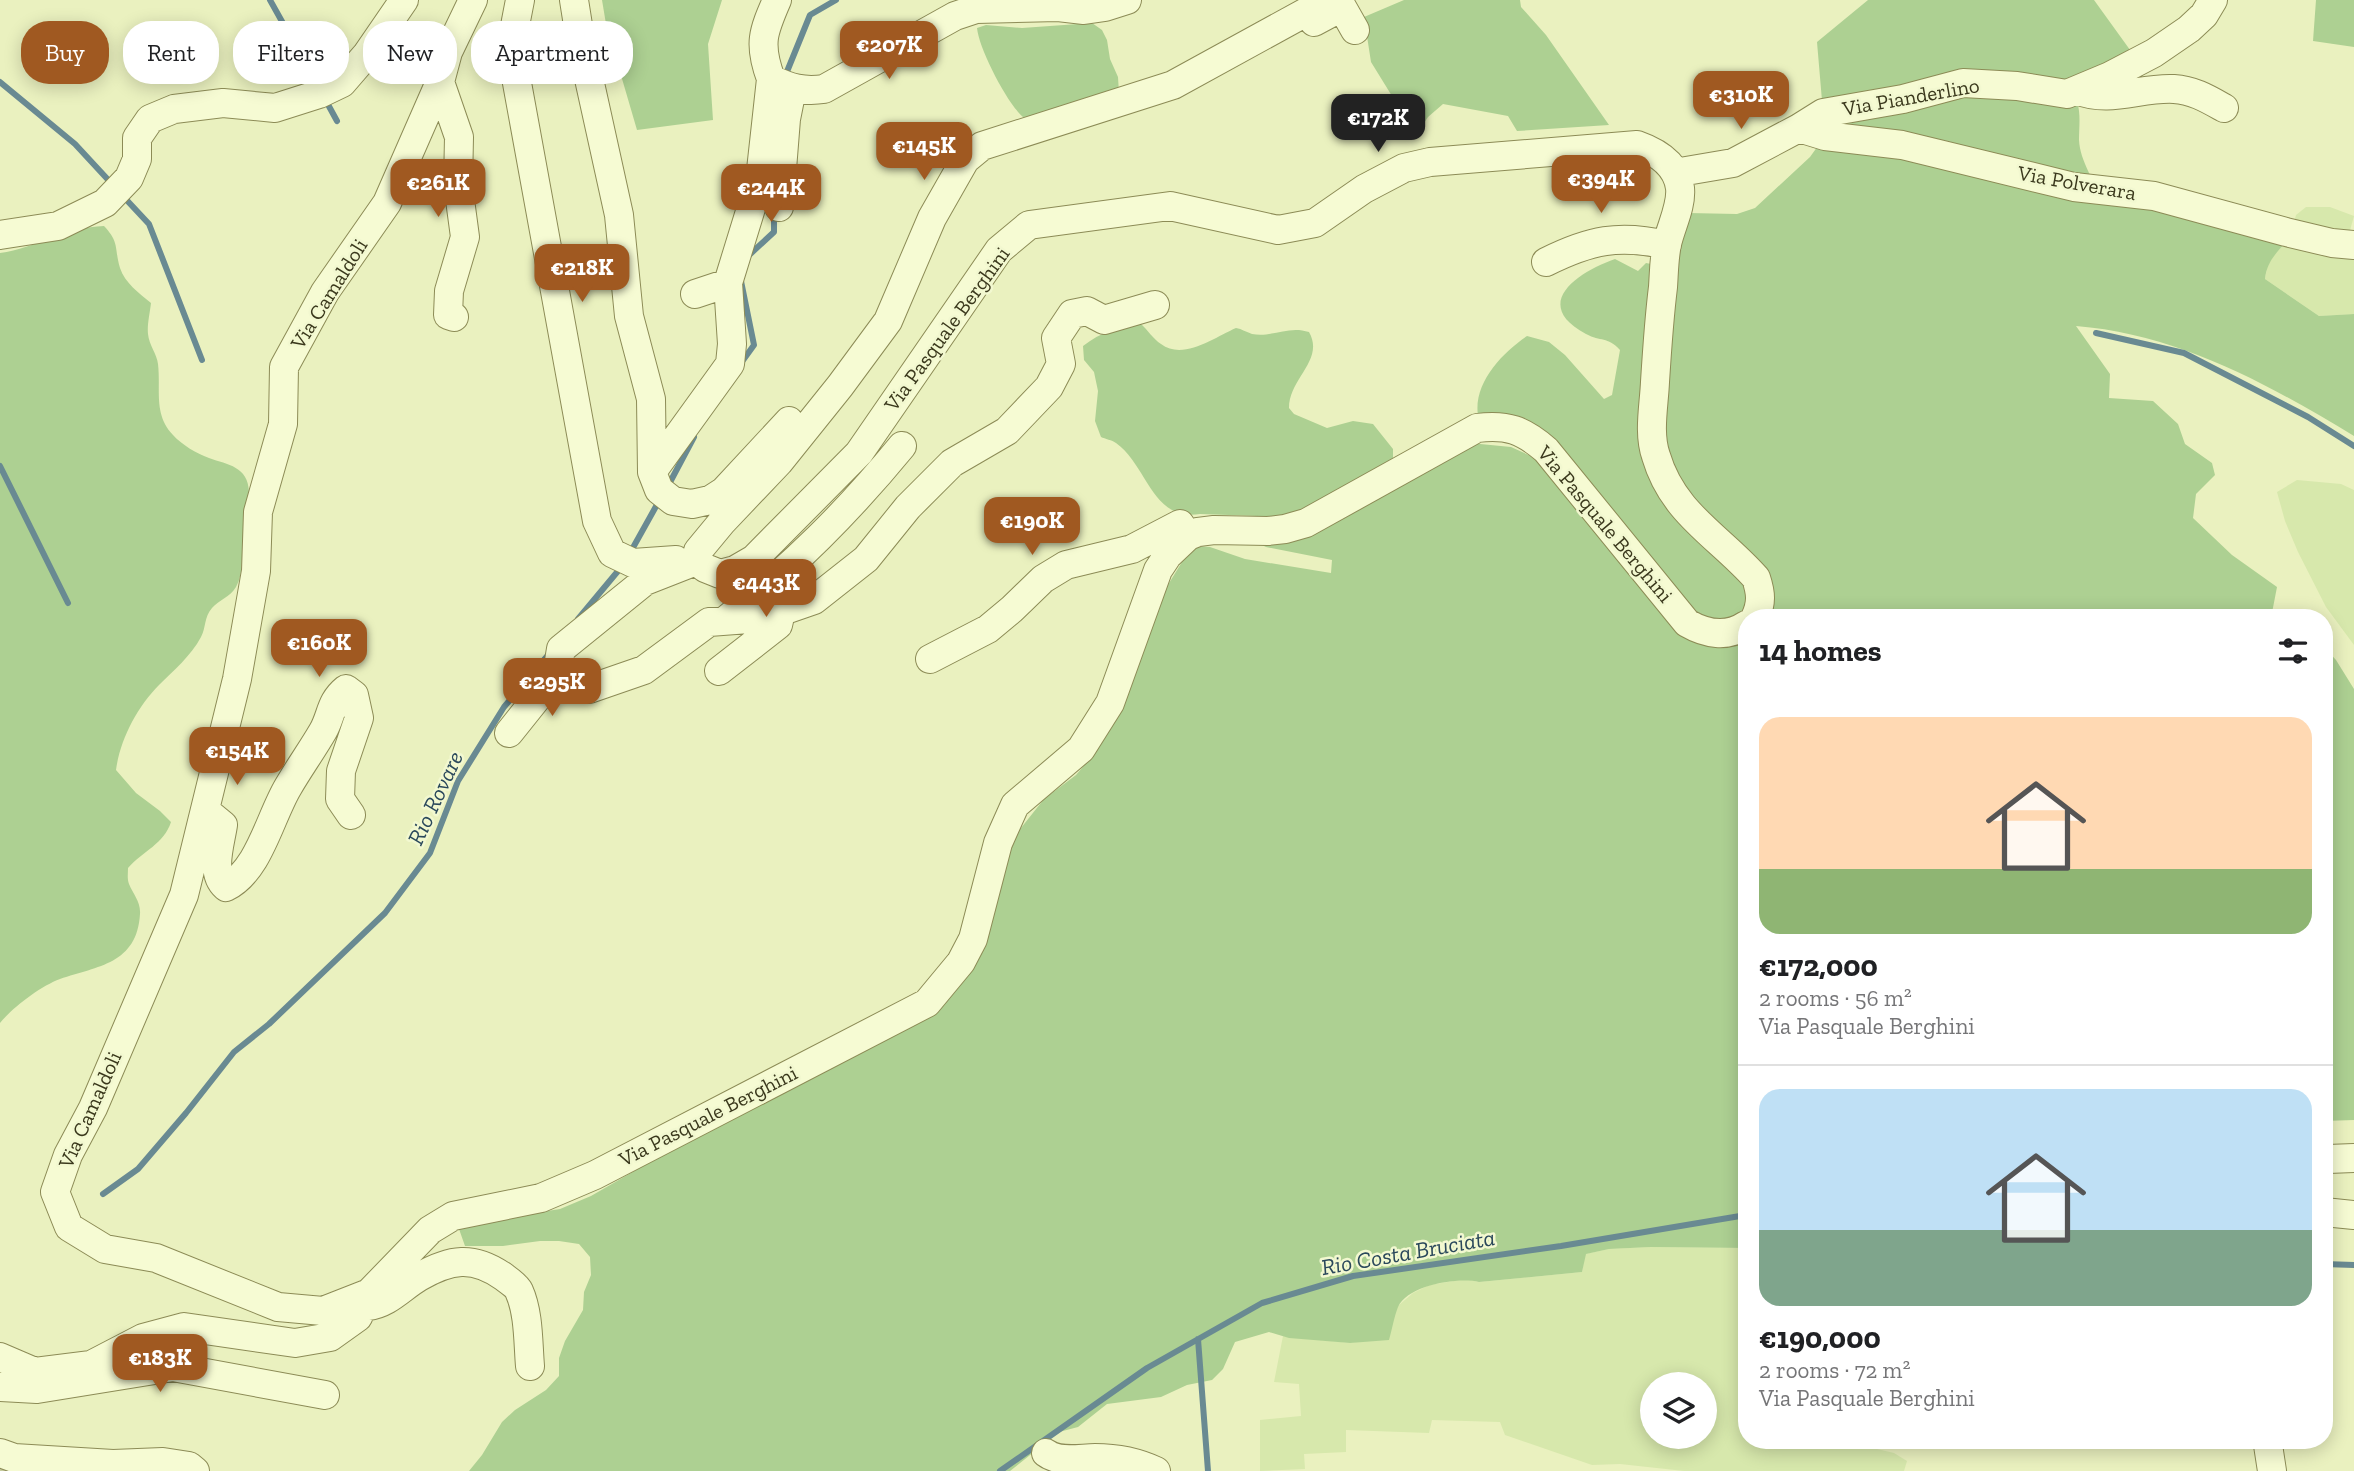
<!DOCTYPE html>
<meta charset="utf-8">
<style>
body{margin:0;font-family:"Zilla Slab",serif;background:#f6f6f6;color:#202124;height:100vh;display:flex;flex-direction:column;font-size:26px;white-space:nowrap}
*{box-sizing:border-box;margin:0}
p{font-size:23px;color:#757577}
.icon{flex:none;width:38px;height:38px;fill:none;stroke:currentColor;stroke-width:2;stroke-linecap:round;stroke-linejoin:round}
.map{position:relative;flex:1;overflow:hidden}
.drawer{position:absolute;left:1738px;top:609px;width:595px;height:840px;display:flex;flex-direction:column;background:#fff;border-radius:28px;box-shadow:0 4px 18px #0003}
.drawer>*{flex:none}
.guide{position:absolute;left:21px;top:21px;width:665px;height:63px;display:flex;gap:14px}
.fabs{position:absolute;left:1640px;top:1372px;display:grid;gap:14px}
.fabs a{display:grid;place-items:center;width:77px;height:77px;border-radius:50%;background:#fff;box-shadow:0 4px 18px #0003;font-size:35px}
.price{position:absolute;translate:-50% -60px;padding:0 16px;border-radius:14px;background:#a05921;color:#fff;font-size:23px;line-height:46px;filter:drop-shadow(0 2px 4px #0008)}
.price::after{content:'';position:absolute;left:50%;top:42px;width:21px;height:16px;margin-left:-10px;background:inherit;clip-path:polygon(0 0,100% 0,50% 100%)}
.price.active{background:#222;color:#fff}
ul{padding:0;list-style:none}
li{display:grid;align-content:center;gap:14px;height:371px;padding:0 21px}
li+li{border-top:2px solid #e0e0e0}
li span{display:grid;place-items:center;height:217px;border-radius:21px;color:#555}
li>.icon{margin-inline-start:auto}
span .icon{width:126px;height:126px;fill:#fffc;stroke-width:1}
li b{font-size:30px}
h2{display:flex;justify-content:space-between;align-items:center;height:84px;padding:0 21px;font-size:30px}
.tag{padding:0 24px;border-radius:28px;background:#fff;box-shadow:0 4px 18px #0003;font-size:24px;line-height:63px}
.tag.active{background:#a05921;color:#fff}
.map>svg:first-child{display:block}
</style>
<div class="map">
<svg width="2354" height="1471" viewBox="0 0 2354 1471">
<rect width="100%" height="100%" fill="#eaf1bf"/>
<path fill="#d7e8ac" fill-rule="evenodd" d="M2306 207H2330L2354 216 2349 234 2293 226 2296 215Z
M2289 239 2354 255V314L2319 316 2265 279 2267 268 2273 255Z
M2297 480 2341 484 2354 490V645L2326 607 2298 552 2285 521 2277 492Z
M1651 1247 1746 1248V1440H1839L1894 1453 1907 1461 1904 1471H1684L1620 1464 1592 1465 1505 1435 1500 1422 1432 1420 1429 1433 1346 1430V1452L1304 1454 1305 1469 1260 1471V1420L1301 1416 1299 1384 1274 1382 1283 1336 1350 1343 1368 1340 1399 1305 1413 1293 1429 1285 1466 1279 1479 1282 1582 1272 1585 1254 1609 1249ZM1652 1384H1704V1437H1652Z"/>
<path fill="#add092" d="M602 0H722L708 44 713 120 637 130 606 24Z
M1404 0H1520L1521 7 1546 35 1609 125 1517 131 1508 116 1443 104 1428 117 1416 135 1371 62 1364 17Z
M1868 0H2094L2138 61 2077 101C2081 115 2079 126 2079 140 2080 161 2095 183 2104 202L2187 214 2289 239C2277 252 2267 261 2265 279L2319 316 2354 314V436C2268 384 2178 334 2076 326L2110 374 2109 398 2153 401 2178 424 2185 444 2212 463 2215 475 2196 494 2193 518 2232 555 2277 587 2271 618H1763L1767 610 1703 523 1665 455 1670 260 1688 213 1737 214 1755 208 1810 157 1825 136 1817 42Z
M2316 0H2354V47L2313 41Z
M1092 23 1102 30 1107 40 1110 59 1118 77 1119 93 1038 116 1023 117C1007 103 979 49 977 28L986 25 1022 28Z
M104 226C120 243 114 248 120 268 125 283 139 293 151 303 150 312 147 325 148 334 149 345 157 354 158 364 161 390 153 414 173 435 182 445 196 453 209 458 228 465 248 466 249 492 249 508 244 524 243 540 241 555 244 573 236 587 230 597 219 600 212 608 204 617 206 628 201 637 191 656 173 671 159 685 137 707 120 740 116 770L136 793 160 811 171 822C164 844 143 851 128 868 128 873 127 879 129 884 133 894 141 902 140 914 137 964 98 966 60 979 41 986 13 1007 0 1023V253C36 248 67 227 104 226Z
M1615 259 1638 271 1646 263 1651 264 1644 434 1751 586 1747 616 1701 622 1601 505 1478 416C1473 383 1502 353 1527 336L1549 342 1565 355 1604 399 1612 395 1620 350C1607 336 1601 342 1586 334 1530 304 1578 272 1615 259Z
M1141 324C1148 330 1153 339 1161 344 1183 361 1215 337 1236 328 1242 329 1246 332 1252 334 1272 338 1288 325 1309 332 1325 360 1289 378 1289 408L1294 414 1327 428 1353 421 1373 424 1393 449V462L1286 517 1200 514C1152 522 1148 466 1116 443 1112 440 1105 439 1101 437L1095 421 1098 391 1094 372 1084 360 1083 346C1101 332 1118 327 1141 324Z
M1470 443 1511 447 1533 457 1560 482 1662 606 1746 630V1248L1651 1247 1609 1249 1586 1254 1582 1272 1479 1282C1458 1277 1408 1285 1398 1307 1394 1317 1392 1330 1389 1340L1350 1343 1289 1338 1269 1332 1235 1342 1223 1369 1212 1380 1187 1385 1161 1397 1107 1404 1078 1427 1059 1432 1010 1471H469L482 1455 502 1422 515 1410 546 1390 559 1376V1358L565 1341 583 1310 584 1292 591 1275 590 1257 579 1244 559 1241H540L503 1246H465L459 1229 509 1217 560 1209 591 1196 683 1143 911 1023 1005 867 1017 833 1044 799 1076 775 1093 755 1166 588 1182 562 1198 546 1210 547 1245 559 1331 573 1332 560 1266 547 1252 540Z
M2324 647 2336 660 2354 689V1120L2324 1121Z"/>
<g fill="none" stroke-linecap="round" stroke-linejoin="round">
<path stroke="#698a92" stroke-width="6" d="M270 0 318 86
M786 74 810 15 836 0
M0 82 75 144 112 184
M325 99 337 121
M121 194 149 224 202 360
M747 257 774 232V214
M741 281 754 345 741 363
M2096 333 2184 353 2308 417 2354 446
M0 466 68 603
M668 486 694 437
M630 553 659 501
M578 619 623 565
M103 1194 138 1169 186 1113 234 1052 269 1024 385 913 430 853 458 781 504 707 549 654
M2324 1264 2354 1265
M1198 1339 1208 1471
M1000 1471 1147 1368 1262 1303 1353 1276 1561 1246 1746 1215"/>
<path stroke="#c7cc9e" stroke-width="38" stroke-dasharray="38 19" stroke-linecap="butt" d="M0 1469 7 1471"/>
<g stroke="#8c8b56" stroke-width="30">
<path id="minor" d="M520 0 514 31 515 72 597 521 612 553 633 563 676 560
M574 0 580 38 619 215 629 316 651 399 652 472 659 490 673 501 692 504 710 500 724 491 789 421
M777 0C763 32 758 44 771 79 790 88 803 92 824 89L955 16 976 9 1058 7 1084 10 1105 7 1127 0
M1314 22 1342 7 1355 30
M440 82 459 137 458 185 465 237 449 291 448 315 454 317
M2077 90C2110 104 2140 87 2174 89 2193 90 2208 99 2224 108
M1799 128 1825 136 1902 145 2074 187 2154 196 2286 232 2332 243 2354 245
M1676 175 1686 171 1733 163 1799 128 1823 113 1903 99 1963 83 2017 86 2067 94 2110 76 2154 53 2189 29 2204 15 2213 0
M779 207 786 119 792 89
M0 235 58 226 105 203 129 178 137 159V138L150 119 174 109 223 103 275 108 319 94 342 83 367 54 404 0
M1546 262C1590 240 1619 234 1667 245
M695 294 728 283
M652 472 730 364 732 344 728 283 760 179 771 79
M696 561 705 568 720 574 735 570 754 559 859 453 999 250 1029 225 1170 206 1278 230 1315 223 1364 189 1404 168 1430 162 1637 145C1657 152 1677 164 1680 188 1682 206 1671 226 1667 244 1664 258 1664 273 1663 287 1659 319 1657 350 1655 382 1654 406 1648 433 1656 456 1673 514 1719 536 1756 578 1761 593 1762 603 1755 618
M696 561 645 581 561 649 557 673 572 688 589 689 644 670 709 622 762 618 814 600 866 559 908 507 952 463 1007 431 1049 387 1061 364 1056 338 1072 314 1087 311 1104 320 1155 305
M696 561 698 551 722 522 779 462 840 386 888 321 932 218 965 160 982 146 1173 85 1328 0
M726 620C794 565 847 513 902 446
M930 659 988 629 1012 609 1043 579 1066 565 1132 549 1180 524 1188 536
M719 671 778 625 781 612
M509 733 557 673
M206 811 223 825C220 845 210 873 226 887 259 871 270 817 288 787 299 768 312 750 323 731 332 715 330 702 346 689L354 695 359 718 341 771 340 799 351 815
M2328 1159 2354 1158
M2324 1212 2354 1215
M369 1293 323 1311 278 1307 156 1258 105 1249 69 1227 55 1192 68 1155 93 1108 184 895 237 679 256 571 258 512 283 424 284 367 325 292 387 203 440 82 448 52 473 0
M368 1306C388 1304 402 1287 419 1277 450 1259 473 1255 504 1277 509 1281 517 1286 519 1291 529 1313 528 1343 530 1366
M0 1357 35 1372 91 1365 143 1338 184 1327 295 1343 330 1337 358 1317 369 1293 430 1230 453 1216 541 1198 595 1175 927 1003 961 962 973 939 998 843 1015 805 1081 749 1110 703 1158 570 1168 555 1188 536 1198 532 1214 530 1268 531 1285 529 1306 523 1477 428C1507 424 1523 430 1546 450L1687 623C1706 634 1727 638 1746 625
M0 1387 37 1389 173 1367 325 1395
M2269 1440 2268 1445 2272 1471
M0 1453 14 1458 113 1464 163 1462 189 1466 195 1471
M1046 1453C1059 1463 1080 1458 1095 1458 1116 1458 1137 1462 1156 1471"/>
</g>
<use href="#minor" stroke="#f6fbd3" stroke-width="28"/>
</g>
<g text-anchor="middle" stroke-width="5" stroke-linejoin="round" paint-order="stroke">
<g font-size="21" fill="#3a381c" stroke="#f2f8d0">
<text transform="translate(1911 97) rotate(-10)" y="7">Via Pianderlino</text>
<text transform="translate(2077 183) rotate(10)" y="7">Via Polverara</text>
<text transform="translate(329 294) rotate(-58)" y="7">Via Camaldoli</text>
<text transform="translate(947 329) rotate(-54)" y="7">Via Pasquale Berghini</text>
<text transform="translate(1605 524) rotate(50)" y="7">Via Pasquale Berghini</text>
<text transform="translate(90 1110) rotate(-66)" y="7">Via Camaldoli</text>
<text transform="translate(708 1116) rotate(-27)" y="7">Via Pasquale Berghini</text>
</g>
<g font-size="23" font-style="italic" fill="#2a485b" stroke="#f2f8d0">
<text transform="translate(435 798) rotate(-65)" y="8">Rio Rovare</text>
<text transform="translate(1408 1252) rotate(-10)" y="8">Rio Costa Bruciata</text>
</g>
</g>
</svg>
<div class="fabs">
<a><svg class="icon" aria-label="layers" viewBox="0 0 24 24"><path d="M12 4l9 5-9 5-9-5zM3 14l9 5 9-5"/></svg></a>
</div>
<b class="price" style="left:889px;top:81px">€207K</b>
<b class="price" style="left:1741px;top:131px">€310K</b>
<b class="price active" style="left:1378px;top:154px">€172K</b>
<b class="price" style="left:924px;top:182px">€145K</b>
<b class="price" style="left:1601px;top:215px">€394K</b>
<b class="price" style="left:438px;top:219px">€261K</b>
<b class="price" style="left:771px;top:224px">€244K</b>
<b class="price" style="left:582px;top:304px">€218K</b>
<b class="price" style="left:1032px;top:557px">€190K</b>
<b class="price" style="left:766px;top:619px">€443K</b>
<b class="price" style="left:319px;top:679px">€160K</b>
<b class="price" style="left:552px;top:718px">€295K</b>
<b class="price" style="left:237px;top:787px">€154K</b>
<b class="price" style="left:160px;top:1394px">€183K</b>
<div class="guide">
<a class="tag active">Buy</a>
<a class="tag">Rent</a>
<a class="tag">Filters</a>
<a class="tag">New</a>
<a class="tag">Apartment</a>
</div>
<section class="drawer">
<h2>14 homes<svg class="icon" aria-label="filters" viewBox="0 0 24 24"><path d="M4 7h16M4 17h16"/><circle cx="9" cy="7" r="2"/><circle cx="15" cy="17" r="2"/></svg></h2>
<ul>
<li><span style="background:linear-gradient(#ffd9b3 70%,#8fb573 0)"><svg class="icon" aria-label="home" viewBox="0 0 24 24"><path d="M3 11l9-7 9 7M6 9v11h12V9"/></svg></span><div><b>€172,000</b><p>2 rooms · 56 m²</p><p>Via Pasquale Berghini</p></div></li>
<li><span style="background:linear-gradient(#bfe0f5 65%,#7fa58c 0)"><svg class="icon" aria-label="home" viewBox="0 0 24 24"><path d="M3 11l9-7 9 7M6 9v11h12V9"/></svg></span><div><b>€190,000</b><p>2 rooms · 72 m²</p><p>Via Pasquale Berghini</p></div></li>
</ul>
</section>
</div>
